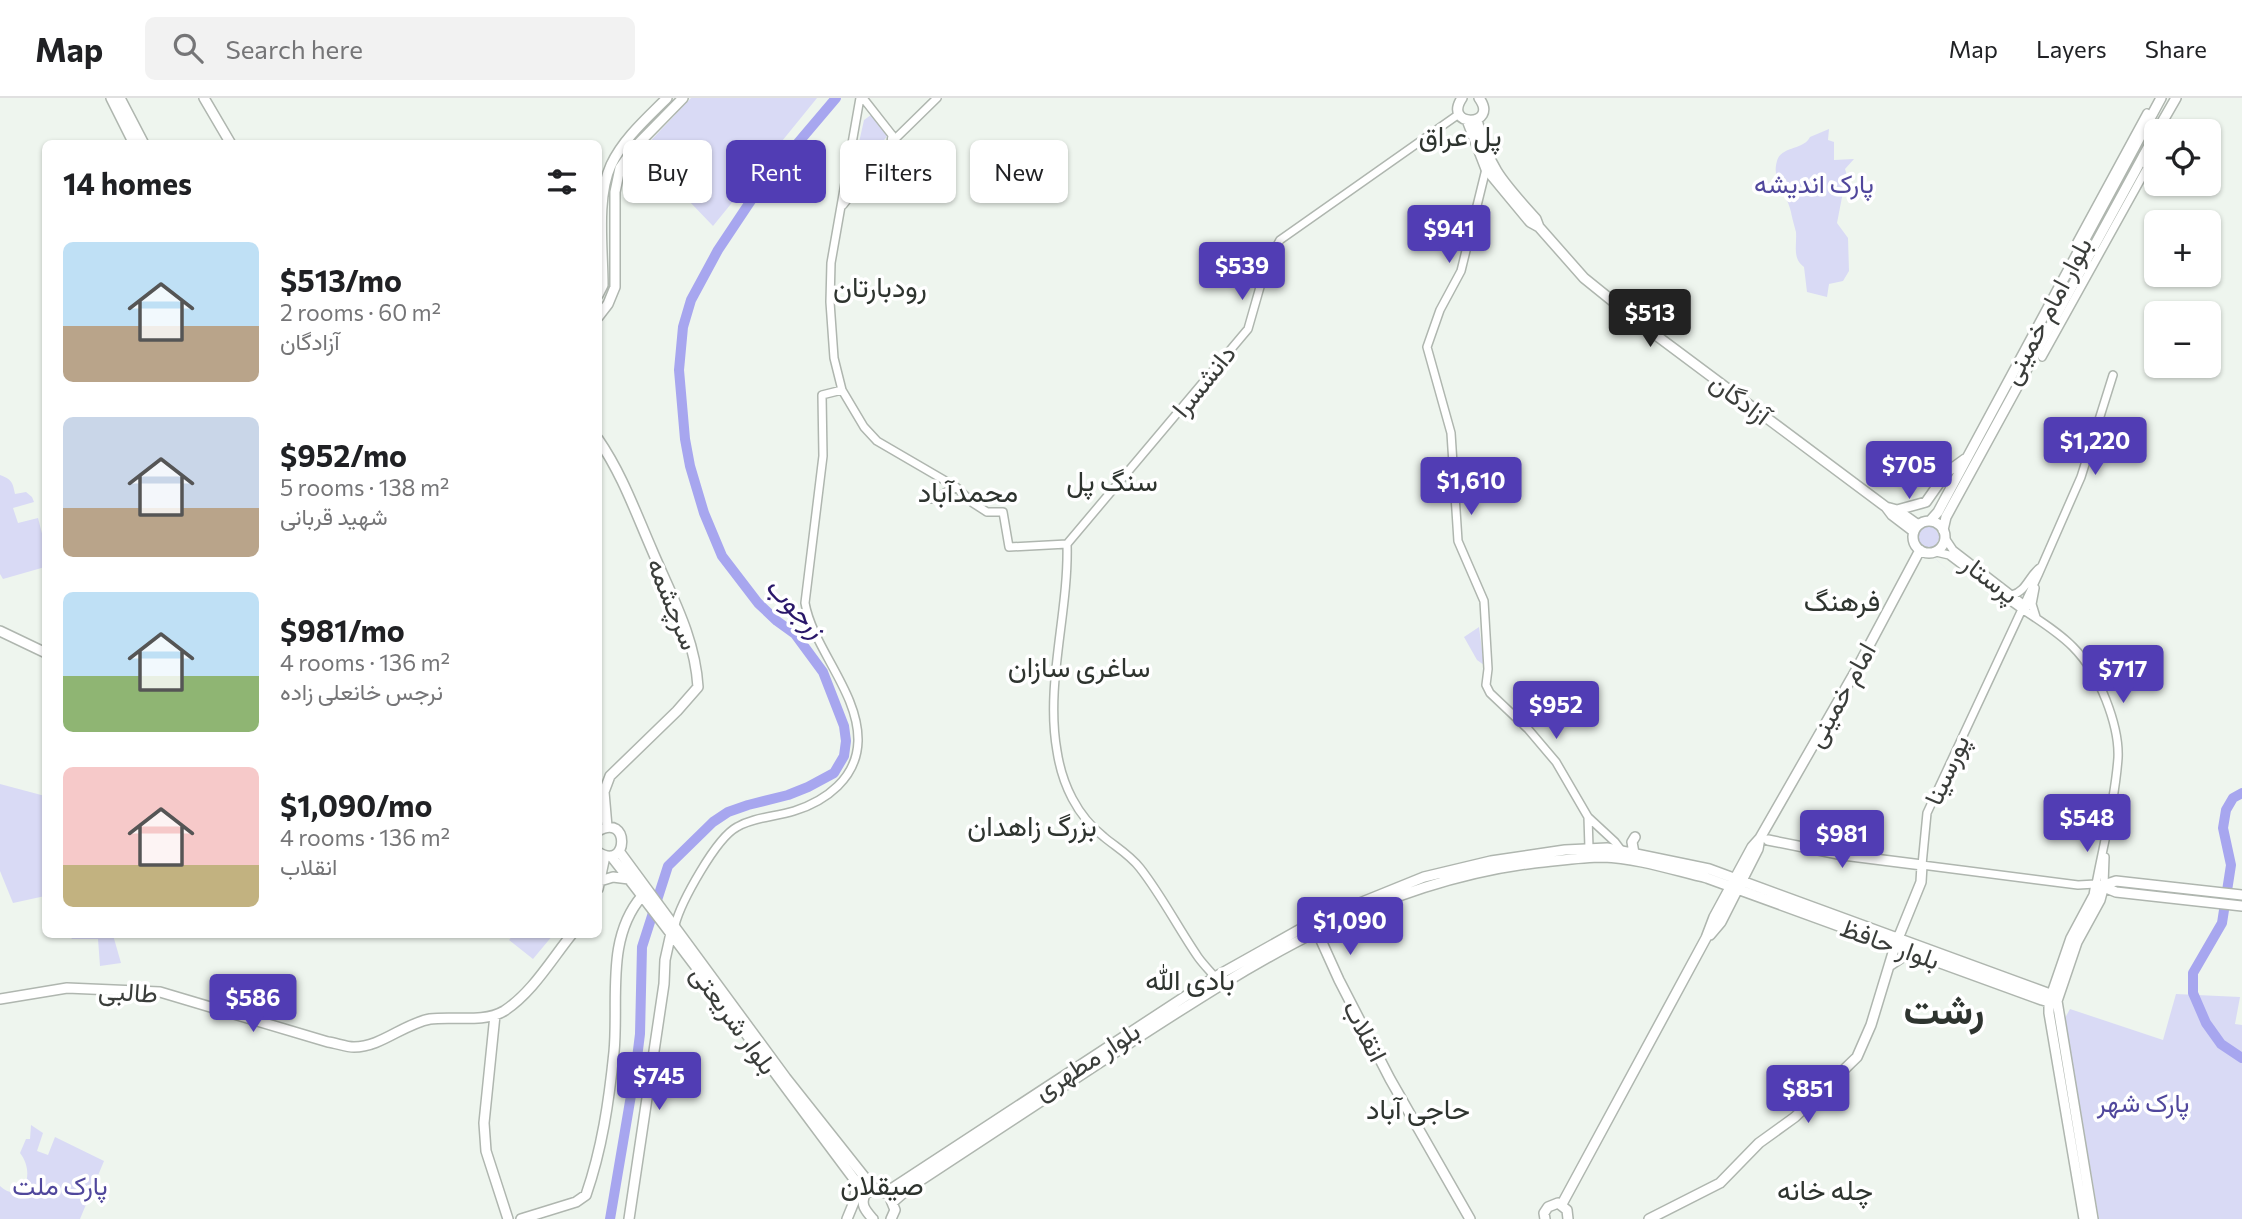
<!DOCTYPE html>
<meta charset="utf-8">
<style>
body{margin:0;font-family:Commissioner,Vazirmatn,sans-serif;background:#f2f2f2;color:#202124;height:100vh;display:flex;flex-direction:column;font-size:26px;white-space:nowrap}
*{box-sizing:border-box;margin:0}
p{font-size:23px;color:#757577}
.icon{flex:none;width:38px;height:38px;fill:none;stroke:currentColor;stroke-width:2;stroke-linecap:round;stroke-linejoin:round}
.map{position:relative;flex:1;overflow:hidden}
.drawer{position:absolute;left:42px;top:42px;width:560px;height:798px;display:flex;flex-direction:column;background:#fff;border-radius:10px;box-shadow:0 2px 5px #0004}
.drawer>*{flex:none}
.banner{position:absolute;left:623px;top:42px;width:665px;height:63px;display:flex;gap:14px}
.controls{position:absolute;left:2144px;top:21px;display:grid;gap:14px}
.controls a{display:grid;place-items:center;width:77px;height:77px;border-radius:10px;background:#fff;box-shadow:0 2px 5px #0004;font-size:35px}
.price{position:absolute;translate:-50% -60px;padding:0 16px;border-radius:7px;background:#513db4;color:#fff;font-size:23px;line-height:46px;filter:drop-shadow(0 2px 4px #0008)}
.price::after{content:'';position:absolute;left:50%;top:42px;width:21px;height:16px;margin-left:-10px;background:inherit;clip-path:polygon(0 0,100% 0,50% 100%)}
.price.active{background:#222;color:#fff}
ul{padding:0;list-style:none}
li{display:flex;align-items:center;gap:21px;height:175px;padding:0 21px}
li span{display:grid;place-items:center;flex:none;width:196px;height:140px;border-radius:10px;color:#555}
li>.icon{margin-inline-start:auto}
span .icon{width:84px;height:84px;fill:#fffc;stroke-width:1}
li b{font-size:30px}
h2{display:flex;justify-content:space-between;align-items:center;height:84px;padding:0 21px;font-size:30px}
.tag{padding:0 24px;border-radius:10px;background:#fff;box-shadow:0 2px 5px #0004;font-size:24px;line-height:63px}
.tag.active{background:#513db4;color:#fff}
header{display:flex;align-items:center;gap:42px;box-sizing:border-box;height:98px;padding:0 35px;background:#fff;border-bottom:2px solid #e0e0e0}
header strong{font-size:33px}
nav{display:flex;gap:38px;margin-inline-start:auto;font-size:24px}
.search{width:490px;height:63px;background:#f2f2f2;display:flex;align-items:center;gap:18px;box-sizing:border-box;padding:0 24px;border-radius:10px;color:#757577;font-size:26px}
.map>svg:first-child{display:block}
</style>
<header>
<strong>Map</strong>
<div class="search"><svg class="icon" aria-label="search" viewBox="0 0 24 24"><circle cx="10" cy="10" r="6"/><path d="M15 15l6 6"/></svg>Search here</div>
<nav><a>Map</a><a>Layers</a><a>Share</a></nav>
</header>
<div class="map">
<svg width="2242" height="1121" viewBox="0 0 2242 1121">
<rect width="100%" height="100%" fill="#eef5ee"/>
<path fill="#d9daf5" d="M691 0H817L713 128 641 53Z
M871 17 887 38 855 84 851 80 864 22Z
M1829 31 1828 42 1834 44V62L1854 61 1845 71 1849 84 1848 91 1843 94 1837 125 1848 140 1849 173 1843 183 1829 186 1827 199 1807 194 1804 169C1792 160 1797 148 1796 134 1795 130 1792 120 1791 114 1787 95 1771 83 1777 63 1781 48 1804 52 1810 39Z
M0 377C11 381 13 384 15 396L26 394 32 399 34 404 13 410 18 425 38 420 45 447V469L3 481 0 476Z
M1928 427 1935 430 1940 439 1935 449 1925 451 1954 478 1918 444V433Z
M1479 529 1484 567 1477 562 1464 539Z
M0 686 45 698V798L13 805 0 773Z
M514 836H553V837L533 861 509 842Z
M69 837H113L121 865 100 868 98 841H72Z
M2176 896 2240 899 2235 926 2242 927V1121H2099L2065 920 2070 911 2163 942Z
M31 1027 43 1035 37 1053 48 1057 55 1039 104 1063 80 1121H0V1088C22 1108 37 1077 20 1055L26 1041H30Z"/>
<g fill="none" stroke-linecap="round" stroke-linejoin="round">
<path stroke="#a7a6ef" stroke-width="10" d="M2242 695 2233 700 2226 712 2223 730 2231 767 2222 825 2193 875V895L2206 925 2221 946 2242 960
M610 1121 636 968 640 936 642 849 668 768 713 724 728 714 748 707 788 697 808 689 834 675 844 658 846 643 844 628 823 574 795 536 777 523 758 505 722 458 704 415 690 368 685 341 679 272 683 229 691 202 718 152 758 92 836 0"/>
<g stroke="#afb6af" stroke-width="10">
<path id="minor" d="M860 0 831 165 830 204 834 260 842 292 864 329 877 343 956 389 973 405 987 414H1003L1009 449 1067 446
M863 0 892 37
M891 45 937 0
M1486 71 1461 173 1440 212 1427 249 1451 335 1458 443 1484 503 1488 571 1486 587 1490 595 1528 631 1556 664 1588 719 1615 744 1621 752
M843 107 891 45 892 37
M2079 153 2077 144 2147 15
M2042 259 2147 70 2143 57
M928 401H934L956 389
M1945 440 1953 452 2027 509
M1067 446 1248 231 1266 168 1280 142 1459 16
M1067 446C1069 514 1045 586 1057 653 1062 686 1077 718 1104 739 1116 749 1130 757 1140 770 1162 798 1178 830 1198 859 1203 866 1209 872 1215 879
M1936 454 1949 457C1973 475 1997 494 2022 511 2064 538 2087 554 2106 602 2113 620 2119 640 2118 660 2115 702 2104 744 2096 786L2078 787 1922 767 1927 715 2038 477 2081 379 2113 277
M2035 490 2032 506 2036 519
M2012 497C2027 493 2029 477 2041 469
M1588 719 1589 750
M2104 787 2105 759
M675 827C681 804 716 740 737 729 754 719 775 719 794 713 826 703 857 680 858 643 859 595 813 550 805 505L823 358 822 297 842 292"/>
</g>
<g stroke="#afb6af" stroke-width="12">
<path id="major" d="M111 0 134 46
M120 0 144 46
M204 0 231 46
M1462 0C1442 30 1500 29 1479 0
M1467 22 1486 71 1530 124 1539 129 1584 180 1641 226 1886 409 1897 412 1918 427
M1477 22C1489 71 1503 84 1536 121L1539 129
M2157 33 2176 0
M598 197 603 187C603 152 596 99 611 67 623 41 647 20 667 0
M598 219 608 206 615 189V94L620 70 634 50 683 0
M598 341C622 376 635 413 652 452 671 497 695 539 698 589L677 613 610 678 604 694 607 729
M1886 409 1892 417 1913 433
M1897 412 1926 404 1947 374 1965 361
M1913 439a16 16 0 1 1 32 0a16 16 0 1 1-32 0Z
M1930 423 1938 414 2161 0
M1943 432 1946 419 2156 35
M0 533 46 555
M598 733C630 714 629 774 598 754
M619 753 786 980 874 1091
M1634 755 1632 744 1635 739
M611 758C695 865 775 976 857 1085L854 1104 847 1121
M600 783 613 779 629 781
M2104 787 2116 783 2242 797
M598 791 605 758
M1315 829 1339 882 1390 981 1470 1121
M1710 837 1721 824 1758 751 1760 740
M1889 868 1901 860 1914 855
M0 901 67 890 160 894 328 944C336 945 346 949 354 949 381 949 403 926 430 921 453 918 484 925 504 913 532 895 551 862 572 836
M495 917 484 1025 486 1053 508 1121
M885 1095 1215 879 1313 824 1424 779 1491 763 1565 752 1607 750 1709 771 2050 896 2057 903
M891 1102 895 1112 891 1121
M893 1104 909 1090C980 1043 1051 997 1122 950 1253 865 1375 785 1534 765 1557 763 1580 759 1603 759 1637 760 1673 772 1707 780L2042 902 2049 904 2057 903
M1562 1106 1706 840 1714 819 1752 749 1760 740 1855 574 1920 452
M521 1121 576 1104 586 1097C602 1051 609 1003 614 954 619 902 605 841 642 798
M629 1121 664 886 665 862 671 835
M873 1121C866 1113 859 1106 866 1095L878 1091
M1545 1121 1544 1115 1548 1109 1558 1105 1567 1112 1568 1121
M1649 1121 1720 1085 1759 1045 1795 1019 1857 959 1871 927 1895 848 1921 784 1922 767 1843 757 1768 742
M2084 1121 2049 915V904L2071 840 2094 797 2096 786 2116 794 2242 808
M2093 1121 2057 903 2077 844 2100 802 2104 787"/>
</g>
<use href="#minor" stroke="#fff" stroke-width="7"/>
<use href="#major" stroke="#fff" stroke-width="9"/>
</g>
<g text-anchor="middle" stroke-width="7" stroke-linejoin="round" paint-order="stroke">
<g font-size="26" fill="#50479c" stroke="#fff">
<text x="1814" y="95">پارک اندیشه</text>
<text x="2143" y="1014">پارک شهر</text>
<text x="60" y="1097">پارک ملت</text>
</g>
<g font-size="26" fill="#3a3d3a" stroke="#fff">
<text transform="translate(2047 213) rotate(-62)" y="9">بلوار امام خمینی</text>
<text transform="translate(1204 283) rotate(-51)" y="9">دانشسرا</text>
<text transform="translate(1740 301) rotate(37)" y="9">آزادگان</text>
<text transform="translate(1990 481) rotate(37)" y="9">پرستار</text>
<text transform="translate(673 506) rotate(68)" y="9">سرچشمه</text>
<text transform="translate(1841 597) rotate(-61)" y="9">امام خمینی</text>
<text transform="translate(1947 672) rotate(-66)" y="9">پورسینا</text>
<text transform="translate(1890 846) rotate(20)" y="9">بلوار حافظ</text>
<text transform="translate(128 894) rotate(4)" y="9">طالبی</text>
<text transform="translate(734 922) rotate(54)" y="9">بلوار شریعتی</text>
<text transform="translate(1365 933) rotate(63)" y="9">انقلاب</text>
<text transform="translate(1087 963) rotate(-33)" y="9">بلوار مطهری</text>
</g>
<g font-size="28" fill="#2e342f" stroke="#fff">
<text x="1460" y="48">پل عراق</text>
<text x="880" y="199">رودبارتان</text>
<text x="1112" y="393">سنگ پل</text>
<text x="968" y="404">محمدآباد</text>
<text x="1842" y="513">فرهنگ</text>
<text x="1079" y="579">ساغری سازان</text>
<text x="1032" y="738">بزرگ زاهدان</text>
<text x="1190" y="892">بادی الله</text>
<text x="1418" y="1021">حاجی آباد</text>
<text x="882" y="1097">صیقلان</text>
<text x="1825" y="1102">چله خانه</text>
</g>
<g font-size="28" font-style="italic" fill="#291769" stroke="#fff">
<text transform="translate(796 509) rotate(47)" y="10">زرجوب</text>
</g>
<g font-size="40" font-weight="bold" fill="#2e342f" stroke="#fff">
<text x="1944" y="926">رشت</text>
</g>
</g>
</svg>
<div class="controls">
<a><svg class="icon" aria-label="locate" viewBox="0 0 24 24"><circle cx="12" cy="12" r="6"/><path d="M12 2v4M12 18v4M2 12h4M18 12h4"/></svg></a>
<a>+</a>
<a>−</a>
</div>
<b class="price" style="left:1449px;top:167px">$941</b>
<b class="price" style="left:1242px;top:204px">$539</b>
<b class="price active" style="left:1650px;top:251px">$513</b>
<b class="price" style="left:2095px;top:379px">$1,220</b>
<b class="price" style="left:1909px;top:403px">$705</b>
<b class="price" style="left:1471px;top:419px">$1,610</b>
<b class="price" style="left:2123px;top:607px">$717</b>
<b class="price" style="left:1556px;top:643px">$952</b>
<b class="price" style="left:2087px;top:756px">$548</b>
<b class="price" style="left:1842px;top:772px">$981</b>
<b class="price" style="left:1350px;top:859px">$1,090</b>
<b class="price" style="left:253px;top:936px">$586</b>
<b class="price" style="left:659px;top:1014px">$745</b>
<b class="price" style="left:1808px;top:1027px">$851</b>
<div class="banner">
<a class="tag">Buy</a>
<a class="tag active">Rent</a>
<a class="tag">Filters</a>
<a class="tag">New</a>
</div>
<section class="drawer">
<h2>14 homes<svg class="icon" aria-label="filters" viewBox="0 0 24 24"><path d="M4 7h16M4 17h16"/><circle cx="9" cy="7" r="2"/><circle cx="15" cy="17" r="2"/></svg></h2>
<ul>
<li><span style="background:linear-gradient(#bfe0f5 60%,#b9a48a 0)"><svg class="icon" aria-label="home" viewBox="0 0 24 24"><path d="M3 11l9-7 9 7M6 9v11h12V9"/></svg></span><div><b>$513/mo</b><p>2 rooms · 60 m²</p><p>آزادگان</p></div></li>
<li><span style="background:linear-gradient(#c9d6e8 65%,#b9a48a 0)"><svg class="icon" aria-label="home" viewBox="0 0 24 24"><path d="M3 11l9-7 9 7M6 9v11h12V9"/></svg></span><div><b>$952/mo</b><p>5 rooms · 138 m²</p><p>شهید قربانی</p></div></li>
<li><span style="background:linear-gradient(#bfe0f5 60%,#8fb573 0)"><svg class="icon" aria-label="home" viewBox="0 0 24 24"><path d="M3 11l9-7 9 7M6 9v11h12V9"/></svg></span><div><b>$981/mo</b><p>4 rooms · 136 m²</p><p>نرجس خانعلی زاده</p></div></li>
<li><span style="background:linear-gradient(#f6c9c9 70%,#c2b280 0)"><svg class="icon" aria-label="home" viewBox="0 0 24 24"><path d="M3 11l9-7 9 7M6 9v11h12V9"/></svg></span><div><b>$1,090/mo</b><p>4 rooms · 136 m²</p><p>انقلاب</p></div></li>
</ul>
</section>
</div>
